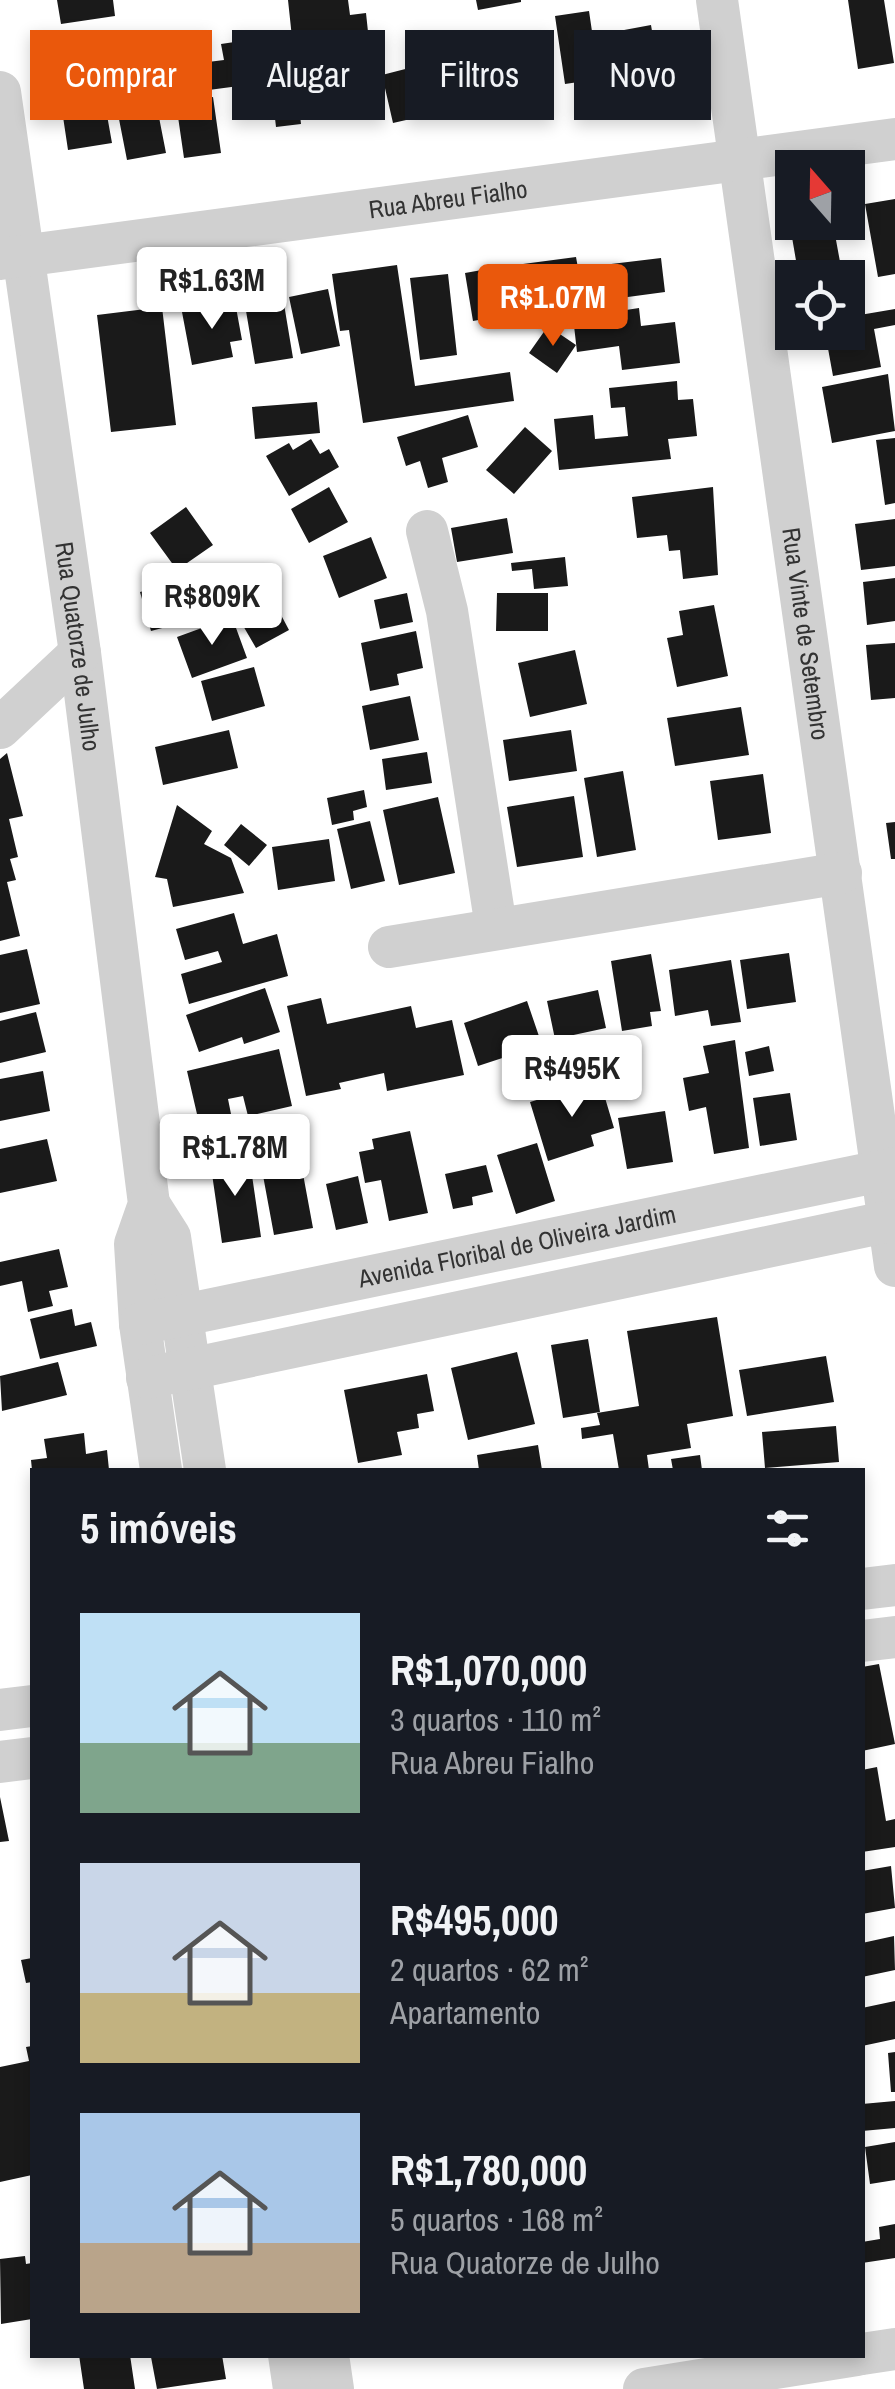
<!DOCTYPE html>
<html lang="pt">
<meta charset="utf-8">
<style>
body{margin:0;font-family:"Archivo Narrow",sans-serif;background:#20242c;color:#f1f3f6;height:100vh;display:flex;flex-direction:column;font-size:38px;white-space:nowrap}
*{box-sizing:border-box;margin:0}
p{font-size:32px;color:#9ea1a6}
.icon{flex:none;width:55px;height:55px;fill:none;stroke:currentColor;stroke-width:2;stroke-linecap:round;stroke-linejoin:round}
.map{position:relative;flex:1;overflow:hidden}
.details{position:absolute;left:30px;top:1468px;width:835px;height:890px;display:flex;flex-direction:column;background:#171b24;border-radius:0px;box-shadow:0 5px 15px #0003}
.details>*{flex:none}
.banner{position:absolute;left:30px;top:30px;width:835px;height:90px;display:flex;gap:20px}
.needle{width:65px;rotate:340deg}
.controls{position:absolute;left:775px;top:150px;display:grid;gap:20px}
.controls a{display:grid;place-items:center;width:90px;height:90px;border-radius:0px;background:#171b24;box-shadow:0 5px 15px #0003;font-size:50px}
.price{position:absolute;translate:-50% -85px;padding:0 22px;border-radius:10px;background:#fff;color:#222;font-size:32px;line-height:65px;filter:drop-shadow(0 2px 5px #0008)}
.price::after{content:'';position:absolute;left:50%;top:60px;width:30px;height:22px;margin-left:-15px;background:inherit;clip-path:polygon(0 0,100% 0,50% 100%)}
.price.current{background:#ea580c;color:#fff}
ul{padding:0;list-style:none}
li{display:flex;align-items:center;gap:30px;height:250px;padding:0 50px}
li span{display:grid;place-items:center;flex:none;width:280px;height:200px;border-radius:0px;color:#555}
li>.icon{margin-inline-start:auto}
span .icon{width:120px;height:120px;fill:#fffc;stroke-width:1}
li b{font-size:42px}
h2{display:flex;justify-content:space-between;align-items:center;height:120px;padding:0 50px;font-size:42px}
.tag{padding:0 35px;border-radius:0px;background:#171b24;box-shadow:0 5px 15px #0003;font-size:35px;line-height:90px}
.tag.current{background:#ea580c;color:#fff}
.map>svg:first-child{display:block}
</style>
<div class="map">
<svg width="895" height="2389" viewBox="0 0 895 2389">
<rect width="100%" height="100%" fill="#fff"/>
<path fill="#1a1a1a" d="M57 0H113L115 16 61 24Z
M288 0H348L350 15 366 13 371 60 295 68 301 124 276 127 267 49 293 47Z
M476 0H521V2L478 10Z
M848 0H884L894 63 858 69Z
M589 11 599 79 565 84 555 16Z
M651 25 663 97 620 104 608 33Z
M248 40 254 84 171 95 168 67 224 60 221 44Z
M130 48 133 86 73 91 70 53Z
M538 49 544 102 509 106 503 53Z
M473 56 480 113 447 117 440 60Z
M417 66 428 115 393 123 382 75Z
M213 97 221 153 184 158 176 103Z
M105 104 112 143 68 150 62 110Z
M157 107 166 153 127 160 118 114Z
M895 199V274L878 277 865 204Z
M792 207V222H845L847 238 836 240 843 278H799L787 208Z
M576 257 578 268 661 258 665 292 598 301 600 314 639 308 641 326 675 322 680 363 622 370 619 346 577 352 572 308 529 313 523 264Z
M515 264 523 312 473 321 465 273Z
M397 265 415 386 510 372 514 401 363 423 349 330 340 331 332 274Z
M448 274 457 355 420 360 410 278Z
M328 289 340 346 301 354 289 297Z
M283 298 293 358 255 364 245 305Z
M235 302 242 340 230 342 233 357 192 365 182 312Z
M162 307 176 425 111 432 97 315Z
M895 309V325L874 329 881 367 833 376 825 332H848V317Z
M548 326 576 345 557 373 529 353Z
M888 374 895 431 832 443 822 387Z
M677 381 678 400 693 399 697 436 668 439 671 459 559 470 554 419 593 415 595 439 628 436 625 407 611 408 609 388Z
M317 402 320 433 255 439 252 407Z
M468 415 478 447 442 458 448 482 428 488 420 461 406 466 397 437Z
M525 427 552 451 514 494 486 470Z
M895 438V503L885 505 876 440Z
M311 439 320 454 329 449 339 467 289 496 266 456 289 443 293 450Z
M329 487 348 522 309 543 291 509Z
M713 487 718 575 683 579 680 550 669 551 667 535 637 538 632 497Z
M186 507 213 545 177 570 150 533Z
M507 518 513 553 457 562 451 528Z
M895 519V566L861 570 855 524Z
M371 537 387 578 339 598 323 556Z
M565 557 568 586 534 589 532 569 512 571 511 563Z
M203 567 205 575 233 567 242 599 179 616 181 623 151 631 140 592 170 584 168 576Z
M895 578V621L867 625 863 582Z
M407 593 413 622 380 629 374 600Z
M497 593H548V631H496Z
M272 598 289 630 256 648 238 617Z
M714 605 728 676 677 687 667 638 683 635 679 611Z
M232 617 247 658 192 678 177 637Z
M416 631 423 668 397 674 399 685 370 691 361 643Z
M895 643V698L871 700 866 645Z
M575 650 587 704 530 717 518 663Z
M254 667 265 706 212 721 201 681Z
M410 696 419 740 370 750 362 706Z
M741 707 749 755 675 766 667 718Z
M229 730 238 768 163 785 155 747Z
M571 730 577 771 509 781 503 740Z
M427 752 432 783 386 790 382 759Z
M7 753 23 816 9 819 18 857 10 859 16 880 7 882 20 936 0 941V759Z
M623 771 636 850 597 857 584 778Z
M763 774 771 833 718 840 710 781Z
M364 790 367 807 353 811 354 820 332 825 327 798Z
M574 796 583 857 517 867 507 807Z
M438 797 455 873 399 885 383 810Z
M177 805 212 831 204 844 231 858 244 893 173 907 167 879 155 877Z
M370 821 385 881 351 889 337 829Z
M895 822V859H891L886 823Z
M241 824 267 845 249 866 224 845Z
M329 839 335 881 278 890 272 847Z
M234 913 243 944 277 934 288 976 189 1004 181 974 222 962 218 951 185 960 176 929Z
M27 949 40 1004 0 1013V955Z
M789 953 796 1002 747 1009 740 960Z
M651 954 661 1011 650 1012 652 1026 622 1031 611 961Z
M731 960 741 1022 711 1026 708 1010 675 1016 669 970Z
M265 988 280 1032 244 1044 242 1037 199 1052 186 1015Z
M598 990 606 1028 555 1039 547 1001Z
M321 998 327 1024 411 1006 416 1028 452 1020 464 1075 387 1091 384 1073 339 1083 341 1089 306 1096 287 1006Z
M527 1001 542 1045 478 1066 464 1023Z
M36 1012 46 1052 0 1063V1021Z
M735 1040 749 1148 714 1154 706 1107 689 1111 683 1078 709 1073 703 1046Z
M769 1046 774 1071 749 1076 745 1052Z
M279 1049 292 1106 248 1116 243 1096 228 1099 232 1119 200 1127 187 1071Z
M43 1071 50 1111 0 1121V1079Z
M600 1081 614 1128 591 1135 594 1146 548 1161 530 1102Z
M790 1093 797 1140 760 1146 753 1098Z
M665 1111 673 1162 627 1169 618 1118Z
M410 1131 428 1213 389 1221 381 1180 365 1183 359 1152 374 1149 372 1139Z
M296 1136 313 1228 274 1235 257 1143Z
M47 1139 57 1181 0 1193V1149Z
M537 1143 555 1201 516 1214 497 1155Z
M249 1155 261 1237 222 1243 210 1160Z
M486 1165 493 1192 472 1197 473 1205 453 1209 445 1174Z
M358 1176 368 1223 336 1230 326 1184Z
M59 1249 68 1287 49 1291 53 1306 28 1312 22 1281 0 1286V1262Z
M72 1309 75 1326 91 1322 97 1346 40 1359 30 1319Z
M717 1317 733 1416 687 1424 691 1448 647 1455 649 1470H619L613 1434 582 1439 581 1428 600 1425 597 1413 639 1406 627 1331Z
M588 1339 600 1412 563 1418 551 1345Z
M517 1352 535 1424 468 1440 451 1368Z
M826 1356 834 1402 747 1416 739 1370Z
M58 1362 67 1395 2 1411 0 1376Z
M427 1374 434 1411 417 1414 419 1428 397 1432 402 1455 358 1463 344 1390Z
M836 1426 839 1462 765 1468 762 1432Z
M84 1433 86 1454 107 1450 109 1470H32L31 1460 47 1458 44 1439Z
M538 1445 542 1470H479L477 1455Z
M700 1455 702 1470H673L671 1459Z
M879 1664 895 1744 862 1751V1667Z
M877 1767 886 1821 895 1819V1847L862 1852V1770Z
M0 1797 9 1841 0 1842Z
M891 1866 895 1908 862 1914V1871Z
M894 1936 895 1970 862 1977V1943Z
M32 1958V1982L26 1983 21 1960Z
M895 2001V2039L862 2046V2008Z
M32 2046V2175L0 2182V2067L29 2061 26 2047Z
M895 2052V2092H891L888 2053Z
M895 2101V2128L862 2131V2104Z
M895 2142V2180L870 2184 865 2147Z
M895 2224V2258L862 2263V2242L880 2239 879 2227Z
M25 2256 26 2264 32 2263V2319L1 2324 0 2259Z
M79 2355H130L135 2389H84Z
M222 2355 226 2379 157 2389 151 2357Z"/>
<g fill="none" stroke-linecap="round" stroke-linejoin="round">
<g stroke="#d0d0d0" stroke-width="42">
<path id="s1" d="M717 0 895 1266"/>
<path id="s2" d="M0 92 80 653 149 1204 135 1244 140 1324 161 1470"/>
<path id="s3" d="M0 259 895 139"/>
<path d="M427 531 447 611 496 927"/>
<path d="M0 728 80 653"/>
<path d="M389 947 841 873"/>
<path d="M149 1204 170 1237 205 1470"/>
<path id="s4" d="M140 1324 895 1168"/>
<path d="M147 1378 895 1220"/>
<path d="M862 1589 895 1585"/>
<path d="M862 1641 895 1637"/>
<path d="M0 1710 32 1706"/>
<path d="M0 1762 32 1758"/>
<path d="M862 2354 895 2349"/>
<path d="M289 2355 294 2389"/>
<path d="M328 2355 333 2389"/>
<path d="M644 2389 857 2355"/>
</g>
</g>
<g text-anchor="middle" stroke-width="10" stroke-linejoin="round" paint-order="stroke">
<g font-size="25" fill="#333" stroke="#fff">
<text dy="9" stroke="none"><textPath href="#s3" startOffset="452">Rua Abreu Fialho</textPath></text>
<text dy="9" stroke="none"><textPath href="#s1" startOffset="640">Rua Vinte de Setembro</textPath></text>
<text dy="9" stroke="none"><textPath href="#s2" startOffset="560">Rua Quatorze de Julho</textPath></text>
<text dy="9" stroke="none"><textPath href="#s4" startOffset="385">Avenida Floribal de Oliveira Jardim</textPath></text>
</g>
</g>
</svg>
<div class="controls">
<a><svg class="needle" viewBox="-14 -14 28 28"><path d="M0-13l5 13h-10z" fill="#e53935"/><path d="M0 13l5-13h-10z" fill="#9ea1a6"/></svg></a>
<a><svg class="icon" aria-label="locate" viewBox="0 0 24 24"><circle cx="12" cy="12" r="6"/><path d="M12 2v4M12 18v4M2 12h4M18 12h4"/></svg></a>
</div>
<b class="price" style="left:212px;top:332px">R$1.63M</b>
<b class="price current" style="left:553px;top:349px">R$1.07M</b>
<b class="price" style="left:212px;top:648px">R$809K</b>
<b class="price" style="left:572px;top:1120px">R$495K</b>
<b class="price" style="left:235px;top:1199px">R$1.78M</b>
<div class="banner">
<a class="tag current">Comprar</a>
<a class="tag">Alugar</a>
<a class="tag">Filtros</a>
<a class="tag">Novo</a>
</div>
<section class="details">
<h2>5 imóveis<svg class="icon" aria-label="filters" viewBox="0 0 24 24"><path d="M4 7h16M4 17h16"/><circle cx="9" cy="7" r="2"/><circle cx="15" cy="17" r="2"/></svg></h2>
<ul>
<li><span style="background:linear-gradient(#bfe0f5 65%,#7fa58c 0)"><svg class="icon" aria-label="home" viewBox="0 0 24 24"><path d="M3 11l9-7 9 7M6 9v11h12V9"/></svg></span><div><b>R$1,070,000</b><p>3 quartos · 110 m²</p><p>Rua Abreu Fialho</p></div></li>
<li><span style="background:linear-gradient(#c9d6e8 65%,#c2b280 0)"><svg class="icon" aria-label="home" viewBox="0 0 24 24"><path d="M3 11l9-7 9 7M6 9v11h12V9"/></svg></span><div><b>R$495,000</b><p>2 quartos · 62 m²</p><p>Apartamento</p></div></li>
<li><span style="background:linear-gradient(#a9c7e8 65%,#b9a48a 0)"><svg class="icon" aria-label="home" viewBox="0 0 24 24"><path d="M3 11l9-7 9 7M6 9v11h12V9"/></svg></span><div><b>R$1,780,000</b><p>5 quartos · 168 m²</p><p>Rua Quatorze de Julho</p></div></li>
</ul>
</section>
</div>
